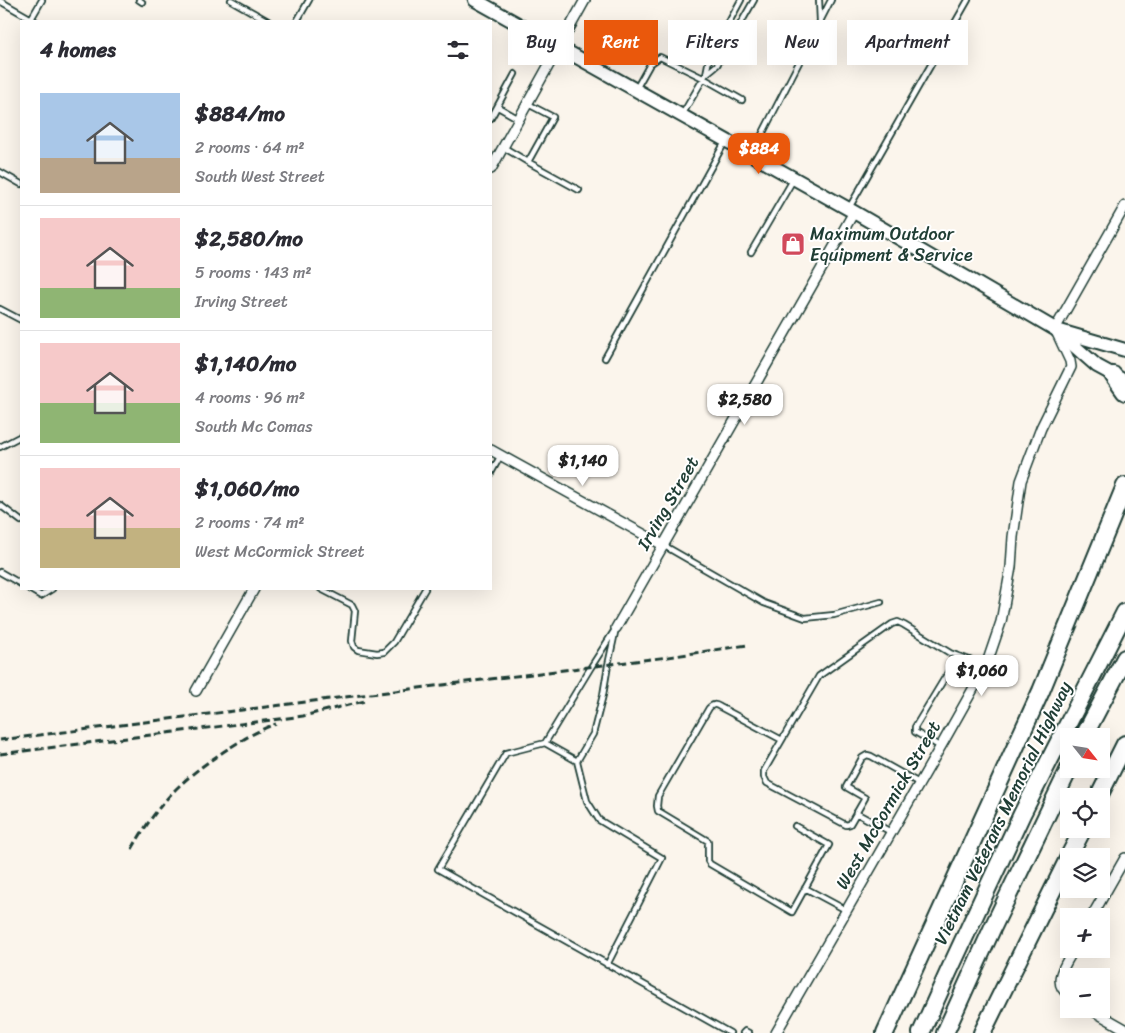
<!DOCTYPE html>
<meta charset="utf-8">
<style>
body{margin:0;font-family:Sriracha,sans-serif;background:#f2f2f3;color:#2b2b33;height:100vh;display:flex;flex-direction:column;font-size:19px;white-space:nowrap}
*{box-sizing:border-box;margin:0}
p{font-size:16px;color:#7c7c81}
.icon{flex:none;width:28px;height:28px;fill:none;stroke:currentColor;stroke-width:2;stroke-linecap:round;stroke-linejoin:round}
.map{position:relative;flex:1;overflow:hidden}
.side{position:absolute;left:20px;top:20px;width:472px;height:570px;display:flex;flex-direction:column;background:#fff;border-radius:0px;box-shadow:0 5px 20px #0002}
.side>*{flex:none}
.hud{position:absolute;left:508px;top:20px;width:475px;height:45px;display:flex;gap:10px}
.needle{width:32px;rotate:120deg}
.fabs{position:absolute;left:1060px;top:728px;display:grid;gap:10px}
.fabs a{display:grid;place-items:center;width:50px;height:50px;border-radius:0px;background:#fff;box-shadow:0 5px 20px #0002;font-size:25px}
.price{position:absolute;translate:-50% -42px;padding:0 11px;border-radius:10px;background:#fff;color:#222;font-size:16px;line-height:32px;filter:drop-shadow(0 1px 2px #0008)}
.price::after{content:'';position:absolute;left:50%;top:30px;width:15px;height:11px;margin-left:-8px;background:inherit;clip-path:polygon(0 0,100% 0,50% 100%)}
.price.on{background:#ea580c;color:#fff}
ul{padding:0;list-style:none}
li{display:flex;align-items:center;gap:15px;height:125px;padding:0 20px}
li+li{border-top:1px solid #e1e1e2}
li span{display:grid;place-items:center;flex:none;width:140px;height:100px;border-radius:0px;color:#555}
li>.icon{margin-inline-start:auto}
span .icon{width:60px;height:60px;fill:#fffc;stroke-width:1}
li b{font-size:21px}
h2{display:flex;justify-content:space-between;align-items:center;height:60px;padding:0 20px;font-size:21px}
.tag{padding:0 18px;border-radius:0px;background:#fff;box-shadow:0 5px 20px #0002;font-size:18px;line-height:45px}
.tag.on{background:#ea580c;color:#fff}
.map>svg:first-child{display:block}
</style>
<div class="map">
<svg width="1125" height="1033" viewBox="0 0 1125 1033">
<rect width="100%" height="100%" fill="#fbf5ec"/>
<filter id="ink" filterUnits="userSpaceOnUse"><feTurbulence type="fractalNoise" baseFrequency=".02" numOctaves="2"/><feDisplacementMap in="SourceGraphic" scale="10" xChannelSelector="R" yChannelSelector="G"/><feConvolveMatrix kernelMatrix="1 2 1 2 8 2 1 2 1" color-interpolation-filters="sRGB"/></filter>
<g filter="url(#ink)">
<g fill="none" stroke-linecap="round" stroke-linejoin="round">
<g stroke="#1f3d34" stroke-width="8">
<path id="service" d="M139 0 142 2
M231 0 268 21
M819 0 820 21
M0 1 35 21
M31 19 42 0
M297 21 309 0
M706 74 709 59 741 0
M636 89 650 64 660 57 703 78 742 100
M498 107 519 119
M682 115 706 74 717 65 754 0
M491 118 515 74
M503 147 528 162 553 117 528 104
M752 154 831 0
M528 162 579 190
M0 172 21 184
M849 208 968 0
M751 252 793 180
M0 309 21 320
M605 358 725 142
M0 447 21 436
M491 473 501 455
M0 505 21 521
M663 545 764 603 805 618 834 615 881 602
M0 572 21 584
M29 589 41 596 52 589
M321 589 352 605 355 611 352 641 354 647 358 650 377 653 384 652 394 642 425 589
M782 740 720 707C715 704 713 704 709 708L658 796 657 806 658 811 708 841V861L710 864 792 912 829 845 795 826
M545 743 591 667 616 628 608 665 603 695 593 734 577 761 545 743 506 753 438 869 730 1033
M941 747 915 732V727L958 656
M577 761 587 801 599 820 662 858 607 965
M919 783 871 756 867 755 862 758 846 787 865 798 850 824 846 825 767 783 764 777V771L819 676 892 624 898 622 904 625 950 653 986 666
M856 813 891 832
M805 888 846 910
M743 1033 745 1031 749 1033"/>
</g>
<g stroke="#1f3d34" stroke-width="12">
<path id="minor" d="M491 169 585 0
M491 450 663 545
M616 628 854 212
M196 691 254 589
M1092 916 1125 858
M1069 995C1050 982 1066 964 1074 949
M1090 1009 1125 1029
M776 1033 945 739 986 666 1001 622 1011 567 1013 537 1021 481 1041 428 1071 367 1070 361 1055 329 1125 206"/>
</g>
<g stroke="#1f3d34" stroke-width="16">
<path id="secondary" d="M475 0 854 212 1055 329 1097 366 1121 379
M1060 331 1125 350"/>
</g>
<g stroke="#1f3d34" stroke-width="20">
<path id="motorway" d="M1113 375 1125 392
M1084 736 1125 658
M1099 796 1125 744
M1069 856 1083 829
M885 1033 1041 691 1125 486
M921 1033 948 973 1022 814 1125 612
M945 1033 992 929 1069 769
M982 1033 1069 857"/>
</g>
<use href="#service" stroke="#fff" stroke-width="4.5"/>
<use href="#minor" stroke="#fff" stroke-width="9"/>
<use href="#secondary" stroke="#fff" stroke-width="12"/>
<use href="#motorway" stroke="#fff" stroke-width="16"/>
<path stroke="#1f3d34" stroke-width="3" stroke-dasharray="8 4" stroke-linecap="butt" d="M0 740 668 657 747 645
M0 754 303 716 365 701
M132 849C144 828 158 807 175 790 194 771 216 756 239 742 251 735 263 728 276 724"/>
</g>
</g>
<defs>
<g id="shop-square" transform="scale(1.25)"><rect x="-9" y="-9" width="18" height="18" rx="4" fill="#d1495b" stroke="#fff"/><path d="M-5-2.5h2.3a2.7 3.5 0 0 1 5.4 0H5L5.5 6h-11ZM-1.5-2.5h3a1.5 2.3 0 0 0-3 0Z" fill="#fff"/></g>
</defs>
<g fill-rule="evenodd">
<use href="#shop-square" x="793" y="244"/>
</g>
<g text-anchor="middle" stroke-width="4" stroke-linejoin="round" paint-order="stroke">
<g font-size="18" fill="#1f3d34" stroke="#fff" text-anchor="start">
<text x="810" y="240">Maximum Outdoor<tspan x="810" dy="21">Equipment &amp; Service</tspan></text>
</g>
<g font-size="18" fill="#1f3d34" stroke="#fff">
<text transform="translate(668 503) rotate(-60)" y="6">Irving Street</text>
<text transform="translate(888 805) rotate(-60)" y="6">West McCormick Street</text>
<text transform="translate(1003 813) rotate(-64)" y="6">Vietnam Veterans Memorial Highway</text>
</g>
</g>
</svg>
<div class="fabs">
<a><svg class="needle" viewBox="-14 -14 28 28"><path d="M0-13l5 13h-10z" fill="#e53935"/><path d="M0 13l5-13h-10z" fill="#7c7c81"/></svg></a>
<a><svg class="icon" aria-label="locate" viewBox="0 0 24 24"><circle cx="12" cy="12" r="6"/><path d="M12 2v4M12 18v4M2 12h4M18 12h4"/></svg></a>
<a><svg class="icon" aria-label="layers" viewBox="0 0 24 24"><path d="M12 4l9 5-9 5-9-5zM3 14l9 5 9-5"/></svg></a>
<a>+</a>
<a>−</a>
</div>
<b class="price on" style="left:759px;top:175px">$884</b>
<b class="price" style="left:745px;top:426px">$2,580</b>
<b class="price" style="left:583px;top:487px">$1,140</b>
<b class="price" style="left:982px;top:697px">$1,060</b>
<div class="hud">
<a class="tag">Buy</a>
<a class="tag on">Rent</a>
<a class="tag">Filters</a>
<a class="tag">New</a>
<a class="tag">Apartment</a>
</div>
<section class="side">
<h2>4 homes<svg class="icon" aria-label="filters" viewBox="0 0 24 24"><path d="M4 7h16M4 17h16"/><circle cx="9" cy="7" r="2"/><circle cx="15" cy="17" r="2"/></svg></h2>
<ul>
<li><span style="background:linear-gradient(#a9c7e8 65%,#b9a48a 0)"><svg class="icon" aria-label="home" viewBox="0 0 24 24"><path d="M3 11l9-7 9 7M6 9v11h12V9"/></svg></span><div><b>$884/mo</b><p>2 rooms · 64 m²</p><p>South West Street</p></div></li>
<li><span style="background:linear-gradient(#f6c9c9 70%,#8fb573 0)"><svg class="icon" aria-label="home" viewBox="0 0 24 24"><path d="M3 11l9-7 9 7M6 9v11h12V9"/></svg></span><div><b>$2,580/mo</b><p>5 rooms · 143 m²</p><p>Irving Street</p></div></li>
<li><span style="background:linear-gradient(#f6c9c9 60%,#8fb573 0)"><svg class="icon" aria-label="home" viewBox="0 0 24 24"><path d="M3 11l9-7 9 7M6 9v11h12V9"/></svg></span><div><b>$1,140/mo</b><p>4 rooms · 96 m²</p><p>South Mc Comas</p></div></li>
<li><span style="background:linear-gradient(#f6c9c9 60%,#c2b280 0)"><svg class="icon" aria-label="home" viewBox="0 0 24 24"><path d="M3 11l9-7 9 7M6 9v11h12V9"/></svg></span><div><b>$1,060/mo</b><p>2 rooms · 74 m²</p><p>West McCormick Street</p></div></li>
</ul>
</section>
</div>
